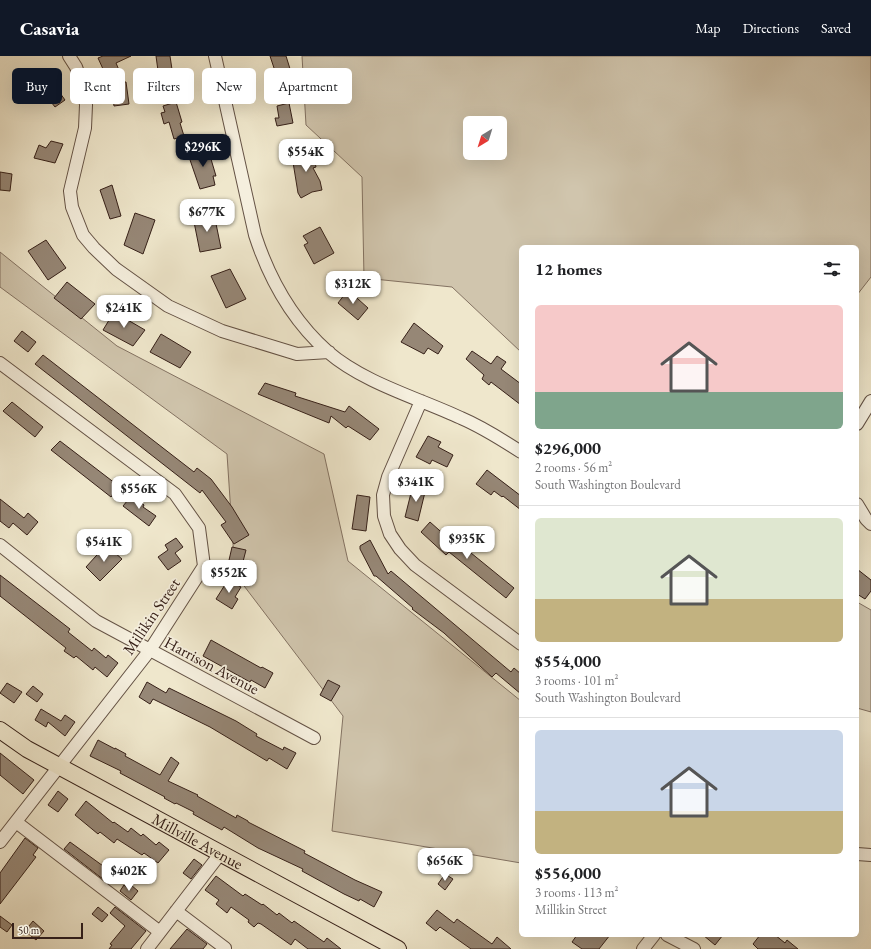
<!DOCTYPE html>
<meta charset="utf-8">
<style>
body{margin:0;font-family:"EB Garamond",serif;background:#f6f6f6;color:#202124;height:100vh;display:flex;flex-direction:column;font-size:15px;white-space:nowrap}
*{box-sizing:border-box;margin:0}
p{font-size:13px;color:#757577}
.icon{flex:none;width:22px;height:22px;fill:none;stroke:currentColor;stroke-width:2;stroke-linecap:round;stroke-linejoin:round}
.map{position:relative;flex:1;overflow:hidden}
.panel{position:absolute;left:519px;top:189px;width:340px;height:692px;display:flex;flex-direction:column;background:#fff;border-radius:6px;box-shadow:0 4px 16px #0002}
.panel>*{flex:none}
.hud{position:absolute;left:12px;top:12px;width:380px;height:36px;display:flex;gap:8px}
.needle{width:26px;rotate:218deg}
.fabs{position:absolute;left:463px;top:60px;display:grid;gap:8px}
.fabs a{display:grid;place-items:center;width:44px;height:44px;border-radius:6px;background:#fff;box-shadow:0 4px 16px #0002;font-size:20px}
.scale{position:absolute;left:12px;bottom:10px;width:71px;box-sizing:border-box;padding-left:4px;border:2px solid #362018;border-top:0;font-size:11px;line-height:14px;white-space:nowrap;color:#362018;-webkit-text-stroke:3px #f5efde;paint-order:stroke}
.price{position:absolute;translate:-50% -34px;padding:0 9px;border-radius:8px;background:#fff;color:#222;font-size:13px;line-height:26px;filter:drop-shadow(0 1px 2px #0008)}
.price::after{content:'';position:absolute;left:50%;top:24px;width:12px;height:9px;margin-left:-6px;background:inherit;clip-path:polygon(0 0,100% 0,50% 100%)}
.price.selected{background:#111827;color:#fff}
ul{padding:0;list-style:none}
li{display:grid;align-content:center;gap:8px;height:212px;padding:0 16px}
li+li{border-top:1px solid #e0e0e0}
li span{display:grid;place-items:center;height:124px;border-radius:6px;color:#555}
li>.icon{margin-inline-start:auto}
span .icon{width:72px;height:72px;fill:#fffc;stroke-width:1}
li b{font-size:17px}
h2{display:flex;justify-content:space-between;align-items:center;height:48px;padding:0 16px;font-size:17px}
.pill{padding:0 14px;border-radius:6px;background:#fff;box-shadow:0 4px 16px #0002;font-size:14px;line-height:36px}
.pill.selected{background:#111827;color:#fff}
header{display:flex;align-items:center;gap:24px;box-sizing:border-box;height:56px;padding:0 20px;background:#111827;color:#fff}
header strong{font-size:19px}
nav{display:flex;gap:22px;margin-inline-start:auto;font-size:14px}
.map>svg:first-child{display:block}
</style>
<header>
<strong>Casavia</strong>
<nav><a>Map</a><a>Directions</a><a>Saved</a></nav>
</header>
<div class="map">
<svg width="871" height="893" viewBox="0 0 871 893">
<rect width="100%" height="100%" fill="#efe7cc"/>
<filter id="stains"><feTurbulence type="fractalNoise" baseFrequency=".005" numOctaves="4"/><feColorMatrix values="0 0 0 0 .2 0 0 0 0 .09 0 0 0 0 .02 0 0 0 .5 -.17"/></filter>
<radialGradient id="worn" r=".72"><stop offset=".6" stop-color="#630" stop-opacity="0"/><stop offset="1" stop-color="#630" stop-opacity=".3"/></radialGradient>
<path fill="#d0c5ad" stroke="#837262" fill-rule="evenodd" d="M302 0H871V221L857 239V191H521V296L452 231 364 222 362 121 306 69ZM470 67H500V97H470Z
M0 196 117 290 324 398 348 505 521 645V807L332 775 343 660 235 518 227 398 0 231Z
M857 546 871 554V656L857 652Z"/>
<path fill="#968776" stroke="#362018" d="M103 0H131L116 7 124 26H126L129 48 114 50 110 23 108 24 98 2Z
M156 0H170L173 20 159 22Z
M270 0H286L291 16 277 21Z
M55 30 65 44 55 51 44 37Z
M176 46 182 66 180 67 184 80 174 83 169 66 164 68 161 57 165 56 163 50Z
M289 47 293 67 277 70 275 62H279L277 50Z
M51 85 63 88 55 107 34 102 39 89 46 92Z
M208 93 216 120H213L215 129 200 133 188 98Z
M312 94 316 111 313 112 320 125 322 134 312 136 301 142 298 137 292 100 300 96Z
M0 116 12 118 10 135 0 134Z
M112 129 121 160 110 163 100 134Z
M135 157 155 164 143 198 124 189Z
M214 158 221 192 200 196 193 161Z
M320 171 334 197 314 208 304 189 308 187 303 180Z
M46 184 66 212 48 224 28 195Z
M230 213 246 243 226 252 211 220Z
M67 226 95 248 81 263 54 242Z
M348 234 368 252 358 264 338 247Z
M114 256 145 274 133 290 103 274Z
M414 267 443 290 438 298 428 292 424 298 401 286Z
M22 275 36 286 28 296 14 285Z
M161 278 191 296 180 312 150 296Z
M472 295 491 308 497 300 506 306 501 313 521 328V349L491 326 489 329 482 323 484 319 466 303Z
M43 299 194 416 197 412 211 423 232 451 249 479 234 488 221 469 226 466 202 434 200 437 35 308Z
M265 327 296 337 295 340 345 356 349 350 379 373 370 384 348 370 346 372 331 360 329 367 258 338Z
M12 346 43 371 35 381 3 355Z
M428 380 441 386 438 391 453 399 447 411 432 404 430 408 416 401Z
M60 385 120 431 111 441 51 394Z
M487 414 521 440V454L503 440 502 441 494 435 491 439 476 428Z
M413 429 426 432 418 465 405 461Z
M132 439 144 449 143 451 156 460 149 470 123 450Z
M357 439 370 441 366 475 352 473Z
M0 443 24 462 28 457 38 466 27 479 13 467 9 472 0 465Z
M430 466 457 490 460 488 514 532 506 542 449 496 446 499 421 476Z
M176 482 183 491 175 497 181 505 168 514 158 501 168 494 165 489Z
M370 484 388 518 391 515 511 616 514 612 521 618V638L496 617 492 621 444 577 412 553 413 552 376 520H374L360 493V490Z
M106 489 122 503 100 525 86 511Z
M232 491 246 494 240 517 227 513Z
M857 513 871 524V535L865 543 857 538Z
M0 519 70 573 68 576 92 595 94 592 106 602 108 599 118 607 107 621 95 611 93 614 76 600 74 602 64 595 66 592 0 540Z
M228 524 241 531 235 541 238 543 232 553 216 543Z
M211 584 261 612 262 611 273 617 265 632 251 624 250 626 203 600Z
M328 624 340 630 331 645 320 639Z
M147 626 166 637 169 632 236 665 257 678 256 680 283 694 284 691 296 697 287 713 269 702 267 705 210 671 153 643 150 648 139 641Z
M7 627 22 636 14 647 0 637Z
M33 630 43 638 37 646 26 638Z
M41 653 61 665 65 659 75 666 65 680 48 666 46 671 35 664Z
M98 684 115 693V692L126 698 125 700 160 719 171 701 179 707 168 725 198 739 197 740 236 762 237 759 248 765V766L305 795 304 797 355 824 382 836 374 851 360 843 359 845 344 838 302 815 303 813 258 792 224 771 222 774 211 768 193 758 194 756 176 747 175 748 164 742 165 741 120 717 121 715 90 700Z
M0 697 34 724 23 738 0 719Z
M58 735 68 743 58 756 48 749Z
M86 745 113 767 114 766 128 776 131 772 141 780 143 778 156 789 159 786 169 794 158 807 144 797 142 799 117 783 114 787 100 776 98 778 75 759Z
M25 782 38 792 33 799 36 801 0 848V817Z
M70 786 110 815 104 824 64 793Z
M194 803 202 809 191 823 183 817Z
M445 818 453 823 445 834 438 828Z
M216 820 243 840 245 838 262 849 263 848 277 859 279 857 292 867 294 865 324 886 327 882 341 893H308L295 883 291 889 261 868 258 867 254 871 248 866 249 864 231 851 227 857 216 848 219 844 205 834Z
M124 829 128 832 131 829 138 835 131 844 120 835Z
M98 851 108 859 102 866 92 858Z
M115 851 146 875 131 893H109L112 889 110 888 125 870 110 857Z
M437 854 454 867 457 863 492 888 497 881 511 893H471L440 871 436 875 426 867Z
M0 860 12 869 7 876 0 871Z
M33 865 44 875 36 884 25 875Z
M187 873 207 888 203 893H170Z
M577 879H610L599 893H582L572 886Z
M703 879H723L715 889Z
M760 879H775L785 887 787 884 798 893H758L753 888Z"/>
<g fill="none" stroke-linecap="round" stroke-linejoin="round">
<g stroke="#645245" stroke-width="14">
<path id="minor" d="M69 0 76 11 83 30 86 49 85 72 70 135 72 151 83 179 94 192 116 213 168 250 222 275 297 298 329 296
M215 0 255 179C269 222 293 265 328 296 364 327 418 342 461 362 482 371 501 383 521 396
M0 307 175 438 199 472 204 510 150 594 0 786
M421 345 388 421 383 439 384 460 390 478 400 493 415 509 521 588
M857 368 871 345
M857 448 866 463 871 468
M0 489 96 565 314 682
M16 766 160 876
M857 798 871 799
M176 855 225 892
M667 879 694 893
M147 893 220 798
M643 893 654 879"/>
</g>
<g stroke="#362018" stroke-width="18">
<g id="major">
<path id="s1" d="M0 674 27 693 398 893"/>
</g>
</g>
<use href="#minor" stroke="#f5efde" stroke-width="12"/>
<use href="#major" stroke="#efe7cc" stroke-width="16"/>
</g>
<g text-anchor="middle" stroke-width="3.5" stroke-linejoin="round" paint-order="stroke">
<g font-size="16" fill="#362018" stroke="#f5efde">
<text transform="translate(151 560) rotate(-56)" y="6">Millikin Street</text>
<text transform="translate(212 609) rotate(28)" y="6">Harrison Avenue</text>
<text dy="6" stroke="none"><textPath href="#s1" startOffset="227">Millville Avenue</textPath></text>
</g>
</g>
<rect width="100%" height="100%" filter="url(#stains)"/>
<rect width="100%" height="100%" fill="url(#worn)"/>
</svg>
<div class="fabs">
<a><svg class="needle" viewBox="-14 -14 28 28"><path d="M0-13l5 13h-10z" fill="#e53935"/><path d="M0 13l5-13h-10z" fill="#757577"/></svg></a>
</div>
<div class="scale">50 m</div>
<b class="price selected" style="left:203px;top:112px">$296K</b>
<b class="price" style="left:306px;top:117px">$554K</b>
<b class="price" style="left:207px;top:177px">$677K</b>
<b class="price" style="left:353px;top:249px">$312K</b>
<b class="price" style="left:124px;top:273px">$241K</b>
<b class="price" style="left:416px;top:447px">$341K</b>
<b class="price" style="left:139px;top:454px">$556K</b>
<b class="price" style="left:467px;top:504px">$935K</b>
<b class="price" style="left:104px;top:507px">$541K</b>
<b class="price" style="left:229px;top:538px">$552K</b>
<b class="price" style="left:445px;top:826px">$656K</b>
<b class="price" style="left:129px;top:836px">$402K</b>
<div class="hud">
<a class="pill selected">Buy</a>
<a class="pill">Rent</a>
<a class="pill">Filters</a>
<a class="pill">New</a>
<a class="pill">Apartment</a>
</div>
<section class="panel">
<h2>12 homes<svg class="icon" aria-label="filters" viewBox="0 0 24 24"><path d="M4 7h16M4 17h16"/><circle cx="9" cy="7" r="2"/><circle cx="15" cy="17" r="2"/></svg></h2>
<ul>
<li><span style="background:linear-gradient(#f6c9c9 70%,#7fa58c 0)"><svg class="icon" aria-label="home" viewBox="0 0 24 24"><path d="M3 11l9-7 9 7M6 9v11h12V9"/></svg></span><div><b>$296,000</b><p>2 rooms · 56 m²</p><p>South Washington Boulevard</p></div></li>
<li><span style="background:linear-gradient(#dfe7d0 65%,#c2b280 0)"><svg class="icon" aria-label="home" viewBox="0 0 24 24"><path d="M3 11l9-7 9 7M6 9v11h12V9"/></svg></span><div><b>$554,000</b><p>3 rooms · 101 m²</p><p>South Washington Boulevard</p></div></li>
<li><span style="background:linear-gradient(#c9d6e8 65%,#c2b280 0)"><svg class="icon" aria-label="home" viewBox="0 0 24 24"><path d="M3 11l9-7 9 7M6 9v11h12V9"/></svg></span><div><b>$556,000</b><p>3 rooms · 113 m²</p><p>Millikin Street</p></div></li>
</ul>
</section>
</div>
